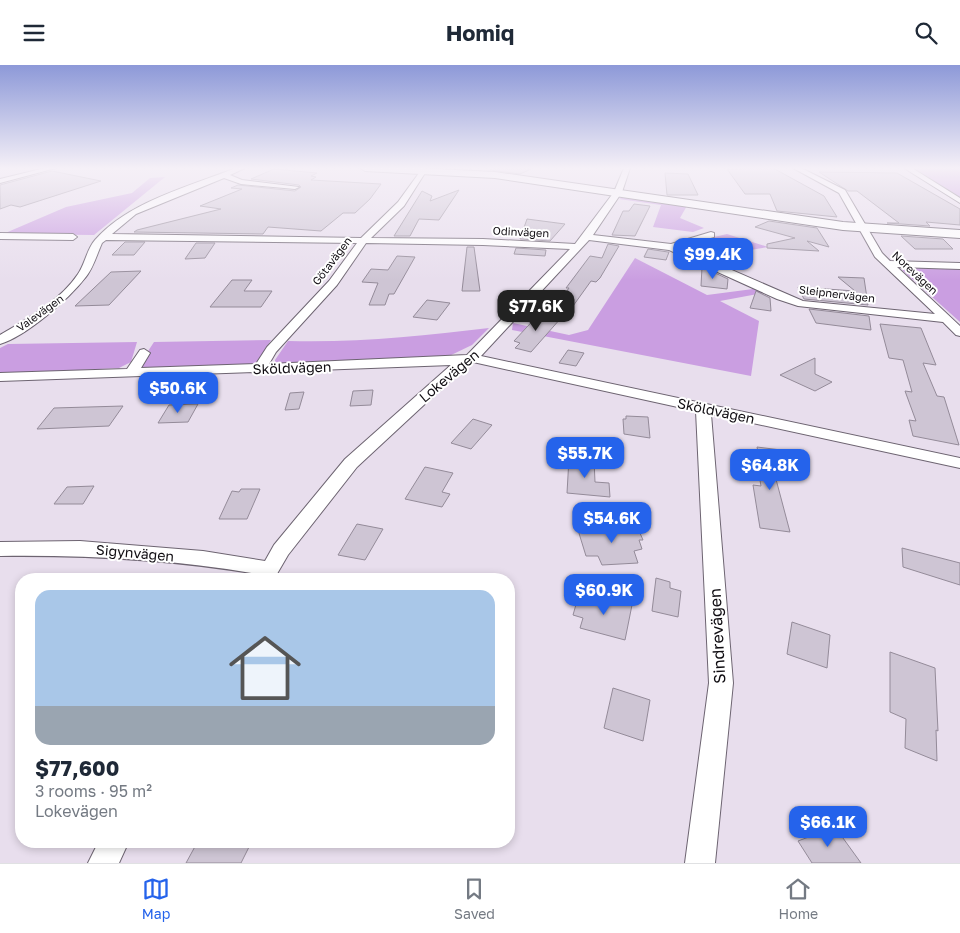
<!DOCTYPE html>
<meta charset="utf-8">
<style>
body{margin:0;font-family:"Golos Text",sans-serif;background:#f2f2f3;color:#1f2937;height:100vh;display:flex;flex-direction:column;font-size:19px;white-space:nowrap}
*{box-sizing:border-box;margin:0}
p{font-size:16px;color:#747a83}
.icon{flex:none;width:28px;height:28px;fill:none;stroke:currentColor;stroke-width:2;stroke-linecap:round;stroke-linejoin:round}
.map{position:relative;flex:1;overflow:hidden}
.drawer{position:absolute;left:15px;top:508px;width:500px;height:275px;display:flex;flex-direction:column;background:#fff;border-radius:20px;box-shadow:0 2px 8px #0003}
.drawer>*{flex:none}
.price{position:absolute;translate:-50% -42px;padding:0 11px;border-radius:10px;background:#2563eb;color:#fff;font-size:16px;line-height:32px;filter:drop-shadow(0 1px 2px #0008)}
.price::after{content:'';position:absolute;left:50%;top:30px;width:15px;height:11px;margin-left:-8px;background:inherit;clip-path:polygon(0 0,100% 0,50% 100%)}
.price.selected{background:#222;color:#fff}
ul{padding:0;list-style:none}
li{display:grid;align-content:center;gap:10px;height:265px;padding:0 20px}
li+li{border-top:1px solid #e0e1e3}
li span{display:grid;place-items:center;height:155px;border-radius:15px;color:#555}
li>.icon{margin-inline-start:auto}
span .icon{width:90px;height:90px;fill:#fffc;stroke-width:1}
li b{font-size:21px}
header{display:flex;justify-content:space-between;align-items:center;height:65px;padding:0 20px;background:#fff;font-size:22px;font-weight:700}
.tab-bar{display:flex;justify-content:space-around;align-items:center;height:70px;border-top:1px solid #e0e1e3;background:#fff;font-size:14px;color:#747a83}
.tab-bar a{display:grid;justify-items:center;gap:2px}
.tab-bar .selected{color:#2563eb}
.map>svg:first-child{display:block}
</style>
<header><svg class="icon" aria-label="menu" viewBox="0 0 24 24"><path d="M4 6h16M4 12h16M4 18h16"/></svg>Homiq<svg class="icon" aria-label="search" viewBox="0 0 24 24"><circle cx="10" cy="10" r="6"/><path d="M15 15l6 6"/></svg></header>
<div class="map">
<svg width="960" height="798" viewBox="0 0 960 798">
<rect width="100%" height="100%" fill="#e8deed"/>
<path fill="#ca9ee1" d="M913 103H960V132Z
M165 112 94 170 3 169 66 142 132 128 150 113Z
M623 132 688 139 680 153 704 163 693 167 653 162 661 140 619 134Z
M727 169 768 182 744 186 710 173Z
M635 193 707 230 753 224 763 228 720 236 759 256 751 311 512 265 513 258 569 270 588 265Z
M915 202 960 203V257L902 205Z
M489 263 472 280 447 292 285 302 275 299V295L288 276C355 278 423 271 489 263Z
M271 275 258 296 242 304H142L139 300 154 277Z
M137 277 131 297 119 303 0 309V283L8 279Z"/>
<path fill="#cec5d4" stroke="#948b99" d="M492 103H531V104L520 109 490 105Z
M773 103 824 131 837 152 777 146 770 129H745L727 104Z
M274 104 317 108 311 111 316 112 311 115 381 119 370 134 355 148H343L321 166 268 162 263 169 134 167 137 165 221 144 200 141 242 124 231 123 238 120 295 126 301 122 299 120 251 114Z
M52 106 101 116 20 142 11 140 0 144V120Z
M819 107 897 108 960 144V160L926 157 930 161 887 158H899L857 126H848Z
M665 108 688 109 698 130H667Z
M459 125 439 155 419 154 410 171H394L422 126 432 131 430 136Z
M634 139 650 141 635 171 612 170 623 146H629Z
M527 154 565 159 550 176 520 174Z
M769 156 817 163 829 182 807 176 819 186 767 183V179L795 173 755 162Z
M901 171 943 174 953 184H915Z
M125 177H145L134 190H112Z
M196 178H215L205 193 185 194Z
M608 179 619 181 600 213 596 217 591 216 568 248 552 246 569 223H566L590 191 602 193Z
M467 182H474L480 226H462Z
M516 183 546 185 545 191 514 189Z
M648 184 668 187H669L666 195 644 192Z
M397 191 415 192 394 229H389L385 240H369L378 218 362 217 371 204 388 205Z
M702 202 728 214 727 224 701 221Z
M141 206 109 240 75 241 111 207Z
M838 212 864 213 868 240 804 234 798 222 855 226Z
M232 215H252L244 226H272L261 242H210Z
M756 226 770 233 771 246 750 243Z
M427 235 450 238 437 255 413 252Z
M809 244 869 251 871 265 816 258Z
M539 249 561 253 531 287 515 283 520 278 514 276Z
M880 259 921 263 936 300 923 298 937 331 944 332 959 380 913 371 909 355 916 356 905 326 912 327 903 295 889 293Z
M568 285 584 288 576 301 559 298Z
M815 293V309L832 317 815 326 780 310Z
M373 325 371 340 350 341 353 326Z
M304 327 299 344 285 345 290 328Z
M198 339 188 357 158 358 169 340Z
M123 341 109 361 37 364 54 343Z
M626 351 648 352 650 373 624 369 623 354H626Z
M473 354 492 360 471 384 451 378Z
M757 382 781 385 785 404 773 403 790 467 760 463 753 420 761 421 755 387H758Z
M569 393 594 395 595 417 609 418 610 432 567 428Z
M425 402 453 408 442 427 450 429 442 442 405 434Z
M94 421 83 439H54L67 422Z
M241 424H260L247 454H219L232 426 239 427Z
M357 459 383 464 365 495 338 490Z
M636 459 643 475H639L642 484 634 486 638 498 602 500 598 491H586L578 465Z
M902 483 960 498V520L903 502Z
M656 513 670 517V523L681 526 678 552 652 546Z
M589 529 632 540 625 575 580 563 583 553 573 550 577 536 586 538Z
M792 557 830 570 827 603 787 589Z
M890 587 935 603 938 666 936 665 937 696 905 683 906 654 890 647Z
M613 623 650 635 643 676 604 663Z
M835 762 861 798H812L798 776Z
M198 776H252L241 798H186Z"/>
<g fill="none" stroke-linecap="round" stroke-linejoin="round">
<g stroke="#6d6471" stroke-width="2">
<path id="street" d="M45 103H56L0 118V114Z
M236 103H245L230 110 242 115 299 122 295 124 241 119 224 113 136 149 112 169 361 173 398 137 419 108V103H425V108L404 141 371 173 483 174 575 179 614 127 624 103H630L622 127 593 170 671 179 711 167 714 168V172L679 182 803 236 935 249 875 192 839 128 793 103H801L845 125 882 188 890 196 960 198V204L897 202 960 261V271L956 270 943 257 798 241 777 234 669 185 589 175 481 291 960 393V403L711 349 733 618 715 798H685L709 618 696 346 473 297 468 299 357 402 288 490 274 514H254L257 509C170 494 88 490 0 491V477L80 476 203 486 265 496 274 480 345 394 451 300 264 307 259 309 254 307 0 316V308L127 304 140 285 144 284 150 288 141 303 256 299 267 282 329 216 357 178 106 175 102 178C97 189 93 204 85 213 69 234 25 272 0 279V270C27 254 60 236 78 209 85 199 87 184 95 175 128 137 190 121 236 103ZM366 178 483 180 570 184 467 290 269 299 276 287 337 220Z
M904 103H912L960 133V138Z
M0 168 73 169 77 172 73 175 0 174Z
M99 776H129L119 798H88Z"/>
</g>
<g stroke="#6d6471" stroke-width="2">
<path id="secondary" d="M360 103H416L495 107 843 157 960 165V173L843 165 495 113 365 106Z"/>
</g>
<use href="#street" fill="#fff" fill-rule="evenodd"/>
<use href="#secondary" fill="#fff" fill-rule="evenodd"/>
</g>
<linearGradient id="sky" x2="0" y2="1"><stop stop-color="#8d99d8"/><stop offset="0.48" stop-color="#f5f0f7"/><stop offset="1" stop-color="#f5f0f7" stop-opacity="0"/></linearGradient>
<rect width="960" height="215" fill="url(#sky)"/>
<g text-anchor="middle" stroke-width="4" stroke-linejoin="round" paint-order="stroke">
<g font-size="11" fill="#0f0c11" stroke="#fff">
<text transform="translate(521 167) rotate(3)" y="4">Odinvägen</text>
<text transform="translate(332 196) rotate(-53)" y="4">Götavägen</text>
<text transform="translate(915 208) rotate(43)" y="4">Norevägen</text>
<text transform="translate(837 229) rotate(7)" y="4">Sleipnervägen</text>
<text transform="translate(40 248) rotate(-36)" y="4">Valevägen</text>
</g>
<g font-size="14" fill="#0f0c11" stroke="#fff">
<text transform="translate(292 303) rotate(-2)" y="5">Sköldvägen</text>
<text transform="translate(449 311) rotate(-40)" y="5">Lokevägen</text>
<text transform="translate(716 346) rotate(12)" y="5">Sköldvägen</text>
<text transform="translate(135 488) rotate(5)" y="5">Sigynvägen</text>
</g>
<g font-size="16" fill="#0f0c11" stroke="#fff">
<text transform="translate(717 571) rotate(-93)" y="6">Sindrevägen</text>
</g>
</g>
</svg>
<b class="price" style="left:713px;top:215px">$99.4K</b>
<b class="price selected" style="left:536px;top:267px">$77.6K</b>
<b class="price" style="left:178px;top:349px">$50.6K</b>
<b class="price" style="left:585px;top:414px">$55.7K</b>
<b class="price" style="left:770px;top:426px">$64.8K</b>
<b class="price" style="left:612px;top:479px">$54.6K</b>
<b class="price" style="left:604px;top:551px">$60.9K</b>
<b class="price" style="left:828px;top:783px">$66.1K</b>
<section class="drawer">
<ul>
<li><span style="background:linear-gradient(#a9c7e8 75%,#9aa5b1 0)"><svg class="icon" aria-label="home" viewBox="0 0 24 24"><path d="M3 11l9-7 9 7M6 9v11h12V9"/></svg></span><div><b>$77,600</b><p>3 rooms · 95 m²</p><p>Lokevägen</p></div></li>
</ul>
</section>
</div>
<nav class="tab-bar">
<a class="selected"><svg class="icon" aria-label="map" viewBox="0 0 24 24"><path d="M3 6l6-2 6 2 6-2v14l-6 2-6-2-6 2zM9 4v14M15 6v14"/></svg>Map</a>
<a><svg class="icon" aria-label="saved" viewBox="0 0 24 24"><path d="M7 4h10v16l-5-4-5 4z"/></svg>Saved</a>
<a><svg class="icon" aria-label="home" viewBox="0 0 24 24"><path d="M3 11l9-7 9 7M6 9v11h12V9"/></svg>Home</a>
</nav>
